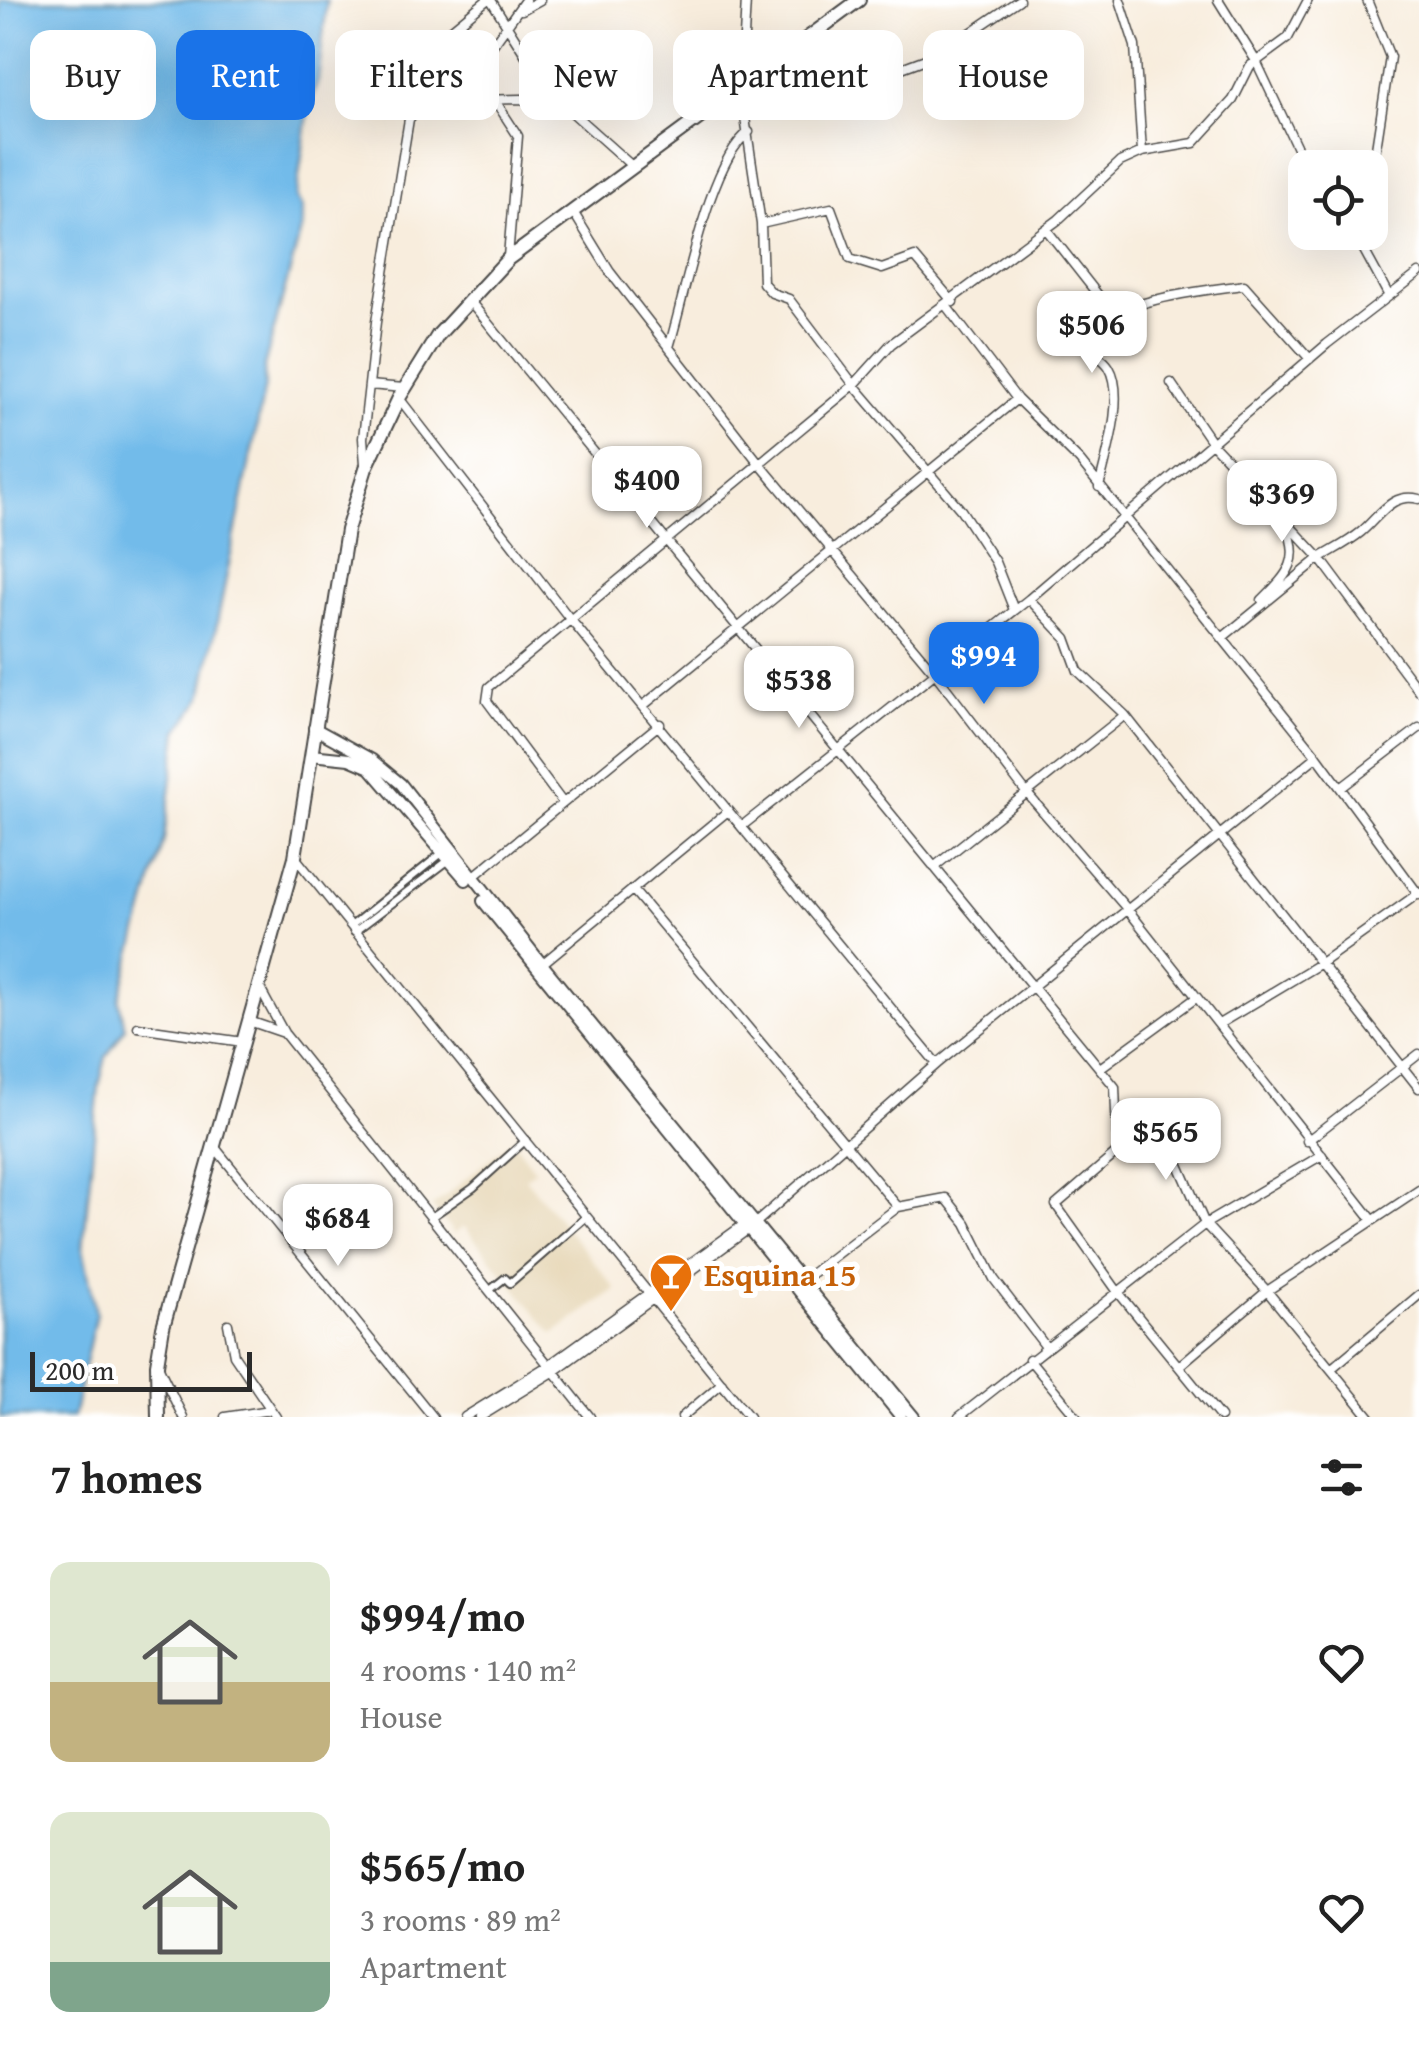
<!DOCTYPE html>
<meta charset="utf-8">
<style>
body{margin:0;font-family:"Gentium Book Plus",serif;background:#f2f2f2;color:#222;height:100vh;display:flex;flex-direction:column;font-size:38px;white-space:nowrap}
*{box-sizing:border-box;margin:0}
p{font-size:32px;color:#767676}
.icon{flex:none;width:55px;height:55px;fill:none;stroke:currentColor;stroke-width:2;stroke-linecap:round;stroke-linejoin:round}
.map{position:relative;height:1417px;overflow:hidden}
.sheet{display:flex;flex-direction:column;background:#fff;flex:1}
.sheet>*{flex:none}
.hud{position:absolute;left:30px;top:30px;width:1360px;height:90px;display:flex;gap:20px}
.tools{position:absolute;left:1288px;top:150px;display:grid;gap:20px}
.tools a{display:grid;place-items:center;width:100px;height:100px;border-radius:20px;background:#fff;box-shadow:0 10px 40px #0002;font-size:50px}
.scale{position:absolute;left:30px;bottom:25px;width:222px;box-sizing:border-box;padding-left:10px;border:5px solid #2b2b2b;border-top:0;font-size:28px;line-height:35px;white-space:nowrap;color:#2b2b2b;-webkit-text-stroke:8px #fff;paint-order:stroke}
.price{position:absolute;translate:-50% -85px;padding:0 22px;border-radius:20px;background:#fff;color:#222;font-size:32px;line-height:65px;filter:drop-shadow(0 2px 5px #0008)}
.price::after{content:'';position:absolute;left:50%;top:60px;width:30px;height:22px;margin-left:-15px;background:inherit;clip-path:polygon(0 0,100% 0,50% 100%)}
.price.on{background:#1a73e8;color:#fff}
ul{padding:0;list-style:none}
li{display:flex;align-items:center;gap:30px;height:250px;padding:0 50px}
li span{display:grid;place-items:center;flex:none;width:280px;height:200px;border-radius:20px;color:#555}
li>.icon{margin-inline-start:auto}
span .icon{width:120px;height:120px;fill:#fffc;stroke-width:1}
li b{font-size:42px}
h2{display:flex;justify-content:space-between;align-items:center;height:120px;padding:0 50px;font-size:42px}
.tag{padding:0 35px;border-radius:20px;background:#fff;box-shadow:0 10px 40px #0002;font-size:35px;line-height:90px}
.tag.on{background:#1a73e8;color:#fff}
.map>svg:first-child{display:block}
</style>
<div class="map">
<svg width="1419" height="1417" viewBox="0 0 1419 1417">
<rect width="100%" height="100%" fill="#fff"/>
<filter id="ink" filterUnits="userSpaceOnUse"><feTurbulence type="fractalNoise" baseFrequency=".01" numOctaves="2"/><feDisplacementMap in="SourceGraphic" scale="20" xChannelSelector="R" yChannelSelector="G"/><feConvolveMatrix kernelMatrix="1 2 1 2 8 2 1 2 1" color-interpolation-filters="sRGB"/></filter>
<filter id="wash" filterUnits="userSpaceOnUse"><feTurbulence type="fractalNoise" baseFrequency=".0048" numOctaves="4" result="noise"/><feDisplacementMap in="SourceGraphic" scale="40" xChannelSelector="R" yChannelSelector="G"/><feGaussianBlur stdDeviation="2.25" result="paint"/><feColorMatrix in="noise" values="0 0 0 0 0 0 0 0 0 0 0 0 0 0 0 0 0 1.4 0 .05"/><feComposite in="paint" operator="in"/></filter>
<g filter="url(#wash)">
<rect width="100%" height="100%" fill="#f8eddd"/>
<path fill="#e8d9ba" d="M513 1140 535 1170 525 1178 616 1289 553 1334 464 1226 454 1233 432 1207Z"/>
<path fill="#72bbea" stroke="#4e738a" stroke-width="2.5" d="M0 0H327L318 81 309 106 296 197 302 208V226L264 367 265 386 202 697 178 731 164 840 119 1000 125 1028 106 1057 99 1086 83 1248 96 1313 73 1417H0Z"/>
</g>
<g filter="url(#ink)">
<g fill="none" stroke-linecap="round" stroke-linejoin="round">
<g stroke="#4a4846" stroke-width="10">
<path id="pedestrian" d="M351 926 442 853
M354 932 449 860
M430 1218 473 1188 526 1140
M490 1290 505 1278 510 1283 586 1217"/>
</g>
<g stroke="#4a4846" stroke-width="11">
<path id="minor" d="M491 0 548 91 632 166
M746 0 741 91 761 224 763 283 772 293 789 299 854 385 961 510 995 562 1014 610
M1120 0 1135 46 1142 152
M1218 0 1256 61 1301 156 1316 168
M1367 0 1390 57 1370 187
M522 10 540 0
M420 55 487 0
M763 75 817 92 845 89 939 54 1019 0
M453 96 474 100 521 99 565 108
M494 99 518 136 508 257
M572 210 610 272 759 463 934 672 1025 791 1128 910 1372 1219
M761 224 831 208 850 259 882 269 915 257 953 302
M1046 229 1113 314
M1361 232 1364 250 1389 296
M469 300 1115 1087 1117 1135 1127 1144
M947 307 1017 399 1080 461 1317 756 1419 895
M669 347C685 296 709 160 749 132
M1171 383 1212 443 1320 558 1222 638
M369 385 404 388
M399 398 570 619 937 1064
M365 464 363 438 376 322 409 119 418 109 463 87 525 0
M1099 487C1106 457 1126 395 1109 367 1101 354 1087 354 1083 338 1106 301 1203 290 1244 285L1310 359
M1419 499C1391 492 1380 516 1361 532 1349 542 1333 550 1320 558L1419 691
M1029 599 1066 638 1078 671 1125 715 1419 1088
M1262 600C1288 574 1303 560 1285 524
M644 705 1017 399
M1341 788 1419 728
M563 803 487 701 489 687 854 385 891 344 1058 220 1120 162 1142 152 1194 143 1233 100 1250 66 1288 38 1308 0
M742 826 1029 599 1327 344 1419 273
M295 857 749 1417
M934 867 1125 715
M473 877 660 724
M633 890 898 1207
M542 964 728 811
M259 987 284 1033 590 1417
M249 1021 284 1033
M1219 1024 1321 963 1419 893
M138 1027 243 1042
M1100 1068 1196 998
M1307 1141 1419 1054
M213 1145 433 1417
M803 1280 898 1207 946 1198 966 1223 994 1279 1046 1347
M228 1324 234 1355 276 1417
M1029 1359 1077 1417
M1179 1366 1267 1291 1419 1190
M159 1368 183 1417
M1332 1368 1419 1295
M225 1417 270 1410
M465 1417 549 1365 746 1223
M480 1417 553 1372 750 1228 937 1064 1317 756
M682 1417 722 1383
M959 1417 1205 1224 1322 1155
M1220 1417 1118 1292 1056 1205 1127 1144 1165 1145 1173 1151 1205 1224 1267 1291 1370 1417"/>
</g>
<g stroke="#4a4846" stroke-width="14">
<path id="tertiary" d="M314 728 372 760 401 784 542 964 914 1417
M311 755 349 759 370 768 466 880
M483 901 901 1417"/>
</g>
<g stroke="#4a4846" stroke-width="16">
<path id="trunk" d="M158 1417 157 1364 163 1327 295 857 347 530 366 468 399 398 438 335 508 259 859 0"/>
</g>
<use href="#pedestrian" stroke="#fff" stroke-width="6"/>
<use href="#minor" stroke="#fff" stroke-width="8"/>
<use href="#tertiary" stroke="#fff" stroke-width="10"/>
<use href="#trunk" stroke="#fff" stroke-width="12"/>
</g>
</g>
<defs>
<g id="bar-pin" transform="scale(2.25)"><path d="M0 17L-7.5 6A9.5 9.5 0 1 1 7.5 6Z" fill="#e8710a" stroke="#fff"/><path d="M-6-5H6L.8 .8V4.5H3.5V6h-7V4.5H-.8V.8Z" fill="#fff"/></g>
</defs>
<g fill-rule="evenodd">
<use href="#bar-pin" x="671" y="1275"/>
</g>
<g text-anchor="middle" stroke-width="10" stroke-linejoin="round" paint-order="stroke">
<g font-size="32" font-weight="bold" fill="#c56008" stroke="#fff" text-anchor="start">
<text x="704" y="1286">Esquina 15</text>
</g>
</g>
</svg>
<div class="tools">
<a><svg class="icon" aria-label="locate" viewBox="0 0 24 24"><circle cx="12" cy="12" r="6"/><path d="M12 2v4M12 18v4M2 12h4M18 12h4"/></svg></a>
</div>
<div class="scale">200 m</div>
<b class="price" style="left:1092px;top:376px">$506</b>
<b class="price" style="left:647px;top:531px">$400</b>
<b class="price" style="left:1282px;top:545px">$369</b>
<b class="price on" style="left:984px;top:707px">$994</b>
<b class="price" style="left:799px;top:731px">$538</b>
<b class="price" style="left:1166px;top:1183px">$565</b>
<b class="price" style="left:338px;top:1269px">$684</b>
<div class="hud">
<a class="tag">Buy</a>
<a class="tag on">Rent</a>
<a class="tag">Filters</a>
<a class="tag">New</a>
<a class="tag">Apartment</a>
<a class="tag">House</a>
</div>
</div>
<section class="sheet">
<h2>7 homes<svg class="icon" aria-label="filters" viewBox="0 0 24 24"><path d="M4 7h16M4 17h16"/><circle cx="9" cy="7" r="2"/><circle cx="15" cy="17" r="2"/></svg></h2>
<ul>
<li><span style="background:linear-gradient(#dfe7d0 60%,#c2b280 0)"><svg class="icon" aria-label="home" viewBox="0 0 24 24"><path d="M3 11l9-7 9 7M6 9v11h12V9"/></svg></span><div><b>$994/mo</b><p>4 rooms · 140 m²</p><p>House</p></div><svg class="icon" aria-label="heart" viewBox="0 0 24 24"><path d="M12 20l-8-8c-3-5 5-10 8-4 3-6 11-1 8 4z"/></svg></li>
<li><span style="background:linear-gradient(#dfe7d0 75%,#7fa58c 0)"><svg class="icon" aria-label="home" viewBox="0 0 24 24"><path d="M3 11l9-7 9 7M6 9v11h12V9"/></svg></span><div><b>$565/mo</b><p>3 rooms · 89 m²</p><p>Apartment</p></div><svg class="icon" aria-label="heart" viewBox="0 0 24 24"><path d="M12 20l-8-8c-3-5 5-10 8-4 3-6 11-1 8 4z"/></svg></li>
</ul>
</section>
